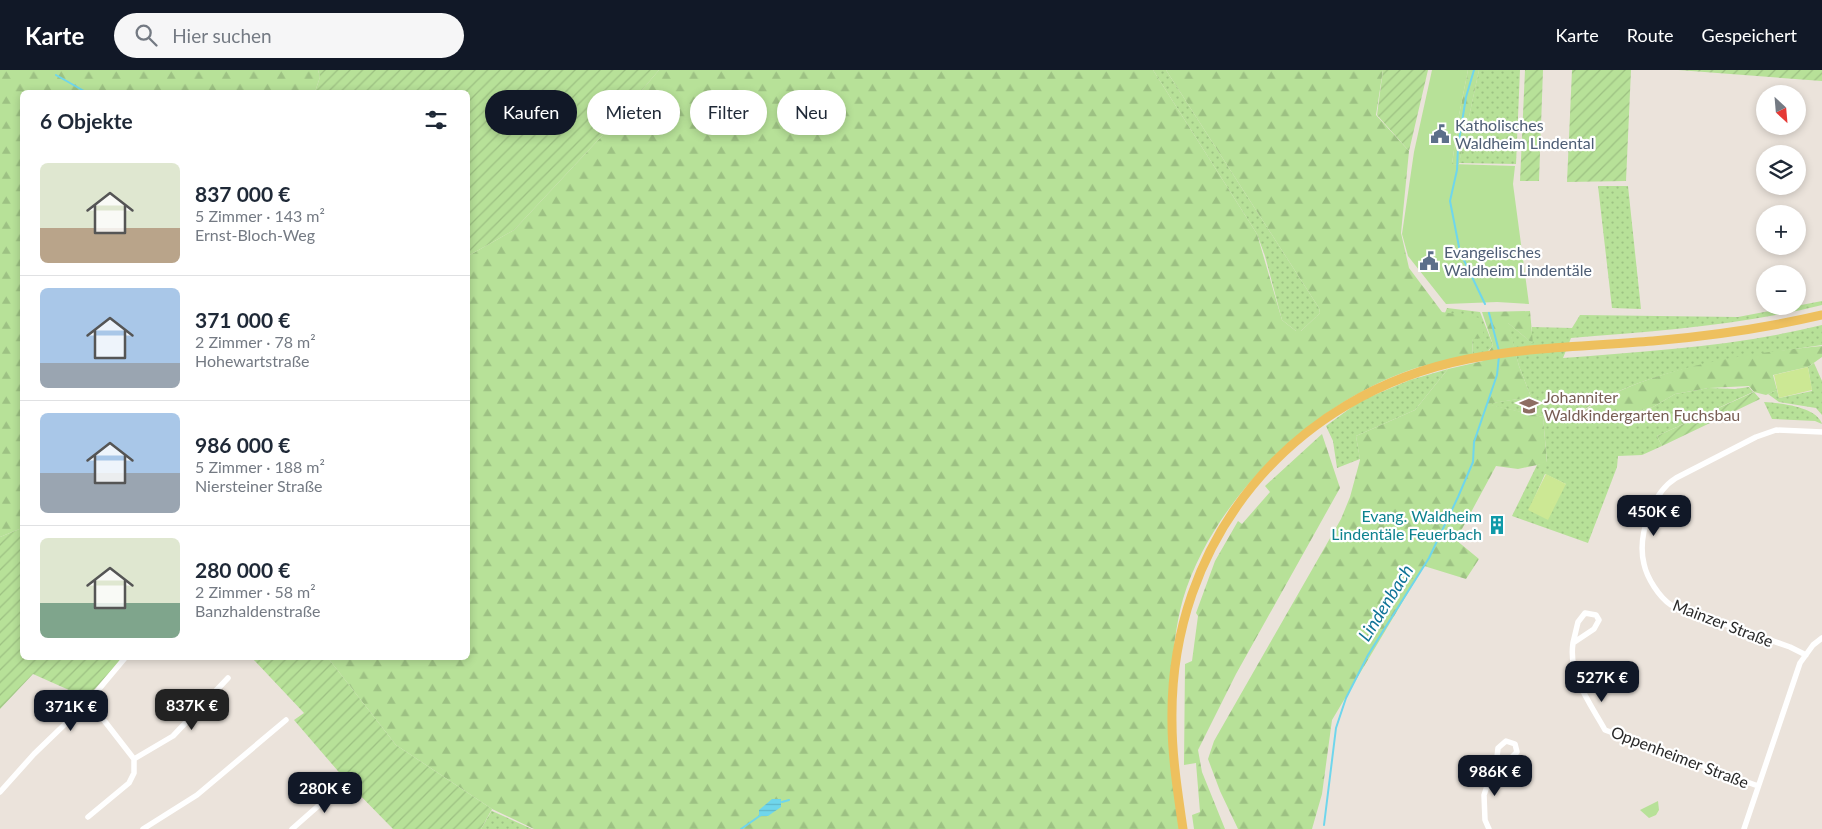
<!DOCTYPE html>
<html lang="de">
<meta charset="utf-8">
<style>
body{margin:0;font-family:Lato,sans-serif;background:#f6f6f7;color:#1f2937;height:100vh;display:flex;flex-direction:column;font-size:19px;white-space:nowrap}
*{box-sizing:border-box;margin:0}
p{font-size:16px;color:#747a83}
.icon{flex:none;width:28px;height:28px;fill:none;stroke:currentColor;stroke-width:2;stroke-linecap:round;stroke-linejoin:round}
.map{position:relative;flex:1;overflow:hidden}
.side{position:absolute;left:20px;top:20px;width:450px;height:570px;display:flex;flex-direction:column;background:#fff;border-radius:8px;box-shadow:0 2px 8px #0003}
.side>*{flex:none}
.hud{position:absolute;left:485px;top:20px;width:475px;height:45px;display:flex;gap:10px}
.needle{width:32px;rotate:154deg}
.controls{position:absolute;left:1756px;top:15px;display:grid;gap:10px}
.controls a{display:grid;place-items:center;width:50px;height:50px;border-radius:50%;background:#fff;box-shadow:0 2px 8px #0003;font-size:25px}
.price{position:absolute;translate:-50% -42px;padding:0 11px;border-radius:10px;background:#111827;color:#fff;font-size:16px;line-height:32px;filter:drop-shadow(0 1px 2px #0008)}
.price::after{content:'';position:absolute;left:50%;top:30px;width:15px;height:11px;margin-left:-8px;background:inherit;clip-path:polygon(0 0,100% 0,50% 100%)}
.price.active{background:#222;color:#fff}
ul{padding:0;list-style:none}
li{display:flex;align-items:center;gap:15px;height:125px;padding:0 20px}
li+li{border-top:1px solid #e0e1e3}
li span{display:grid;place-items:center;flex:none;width:140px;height:100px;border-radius:8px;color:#555}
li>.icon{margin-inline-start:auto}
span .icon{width:60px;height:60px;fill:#fffc;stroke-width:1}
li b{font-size:21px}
h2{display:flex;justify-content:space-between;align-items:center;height:60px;padding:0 20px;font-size:21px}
.chip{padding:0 18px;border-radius:22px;background:#fff;box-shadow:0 2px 8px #0003;font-size:18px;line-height:45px}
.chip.active{background:#111827;color:#fff}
header{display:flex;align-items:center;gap:30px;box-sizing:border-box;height:70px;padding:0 25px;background:#111827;color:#fff}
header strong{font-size:24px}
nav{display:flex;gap:28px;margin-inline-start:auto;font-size:18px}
.search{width:350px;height:45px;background:#f6f6f7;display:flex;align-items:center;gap:12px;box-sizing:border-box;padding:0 18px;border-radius:28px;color:#747a83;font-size:19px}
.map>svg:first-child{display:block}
</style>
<header>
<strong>Karte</strong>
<div class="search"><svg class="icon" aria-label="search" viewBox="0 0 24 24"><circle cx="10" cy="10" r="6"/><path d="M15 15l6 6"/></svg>Hier suchen</div>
<nav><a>Karte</a><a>Route</a><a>Gespeichert</a></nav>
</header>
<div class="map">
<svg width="1822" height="759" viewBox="0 0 1822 759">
<defs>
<pattern id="grass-dots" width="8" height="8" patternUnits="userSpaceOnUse" patternTransform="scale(1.25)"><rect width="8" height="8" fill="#b7e198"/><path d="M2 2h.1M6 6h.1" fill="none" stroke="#9dc183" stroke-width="1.8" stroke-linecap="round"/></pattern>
<pattern id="forest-firs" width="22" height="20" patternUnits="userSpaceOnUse" patternTransform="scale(1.25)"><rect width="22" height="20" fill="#b7e198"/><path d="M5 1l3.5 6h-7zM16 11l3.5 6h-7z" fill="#9dc183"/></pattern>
<pattern id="garden-furrows" width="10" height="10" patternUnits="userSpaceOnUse" patternTransform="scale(1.25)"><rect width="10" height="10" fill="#b7e198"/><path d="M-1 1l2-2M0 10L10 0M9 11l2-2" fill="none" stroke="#9dc183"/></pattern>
<pattern id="water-rules" width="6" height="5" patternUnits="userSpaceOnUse" patternTransform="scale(1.25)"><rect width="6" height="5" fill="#6fd6ec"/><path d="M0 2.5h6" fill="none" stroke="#60b8ca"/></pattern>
</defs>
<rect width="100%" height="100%" fill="#ebe3db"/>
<path fill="url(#grass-dots)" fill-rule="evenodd" d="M1153 0H1166L1319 238 1320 243 1301 261H1296L1282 250 1265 186 1257 164Z
M1479 0H1520L1516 94 1459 93Z
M1598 116H1628L1641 239 1612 238Z
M1822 231V235C1739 256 1656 261 1571 268L1563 288C1650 281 1737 276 1822 255V275C1742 287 1653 296 1583 340L1618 346 1653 337 1675 324 1709 318 1735 319 1749 317 1753 322 1657 366 1662 376 1642 385 1618 386 1617 397 1588 473 1512 446 1537 395 1547 392 1543 347 1485 334 1531 327 1519 296 1507 252 1532 273V257L1572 258 1580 245 1738 247ZM1545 404 1566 414 1529 440Z
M1447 238 1480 242 1493 275 1486 284 1473 287 1472 268H1484L1445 243Z
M1814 293 1822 311V345L1816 338 1779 332 1768 324 1777 320 1779 328 1812 321 1808 297Z
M1448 299 1415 340 1356 366 1360 389 1337 398 1333 371 1326 356 1360 331 1410 310Z
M1764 332C1780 333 1817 337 1822 354L1815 351 1772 349Z
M492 740V741L532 759H481Z"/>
<path fill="url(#forest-firs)" d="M0 0H318L320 7 315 22H22V458L0 467Z
M659 0H1153L1257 164 1282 250 1296 261H1301L1320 243 1319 238 1166 0H1383L1376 45 1409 81 1401 163 1409 198 1442 242 1481 248 1484 268 1472 269 1473 287C1453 291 1430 293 1410 300 1312 334 1213 429 1183 529 1176 554 1173 582 1171 608 1170 624 1173 641 1174 657 1176 691 1178 725 1180 759H534L492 739 396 675 328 588H468V186L514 160 614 53Z
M1468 0H1479L1459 94H1452L1459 45Z
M1530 241 1533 274 1508 253 1519 296 1531 327 1487 334 1543 347 1547 393 1518 399 1496 396 1456 470 1479 489 1466 509 1424 496 1332 650 1322 724 1312 759H1238L1220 721 1208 689 1214 671 1341 449 1350 427 1360 390 1356 366 1415 340 1448 299 1483 291 1493 275 1482 242Z
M1822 276V287L1808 297 1773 305 1777 320 1766 325 1754 322 1749 316 1709 318 1675 324 1653 337 1618 346 1585 340C1649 298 1747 283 1822 276Z
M1322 364 1340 418 1236 604 1198 680 1202 702 1225 759H1194L1192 745 1200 742 1196 693 1184 695 1185 594 1192 591 1198 546 1196 543 1215 491 1238 451 1242 454 1270 422 1265 416Z"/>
<path fill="#b7e198" d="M1432 0H1468L1459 45 1452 94 1515 96 1513 114 1529 234 1497 232 1446 234 1408 186 1402 164 1414 82Z
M1658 731 1659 740 1656 745 1649 748 1640 740Z"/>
<path fill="url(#garden-furrows)" d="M318 0H659L614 53 514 160 468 186V22H315L320 7Z
M1383 0H1428L1409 81 1377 45Z
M1525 0H1543L1539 111H1520Z
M1572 0H1631L1626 111 1567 112Z
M1678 0H1822V11Z
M1754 322 1760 329 1662 376 1657 366Z
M22 458V588H122L87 628 33 604 0 639V467Z
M252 588H328L396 675 492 739 481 759H393L350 715 294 650 304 643Z"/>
<path fill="#cce894" d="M1808 297 1812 320 1779 328 1774 305Z
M1546 404 1566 414 1548 450 1528 440Z"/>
<path fill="url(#water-rules)" d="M772 729H781V737L768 746H759V740Z"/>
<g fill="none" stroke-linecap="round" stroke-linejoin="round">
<path stroke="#6fd6ec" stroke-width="2" d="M1474 0 1466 27 1458 77 1457 100 1450 131 1460 182 1485 234
M56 5 84 21
M1489 243 1499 281
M782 732 789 730
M1324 755 1336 658 1346 628 1368 585 1429 488 1458 427 1473 392 1474 372 1497 305 1499 286
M741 759 761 745"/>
<path stroke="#fff" stroke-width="5.5" d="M1573 573 1578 552 1585 543 1596 545 1599 550 1594 559 1573 573C1568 605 1590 633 1605 660L1758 716
M1806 585 1790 577 1671 535C1659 527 1647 508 1644 494 1637 466 1652 423 1676 408L1756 367 1776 360 1822 362
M134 689 173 666 228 608
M0 722 34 684 89 631 125 588
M88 747 129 713 134 703V689L89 631
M143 759 197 725 286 650
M292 759 334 722 336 715
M1489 759 1485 750 1484 725 1490 707 1496 696 1498 678 1506 671 1515 674 1517 682 1510 689 1496 696
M1744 759 1800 593 1813 575 1822 568"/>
<path stroke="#eec05e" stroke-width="9" d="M1183 759C1178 724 1172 687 1172 652 1169 471 1291 324 1468 289 1528 277 1591 276 1653 271 1710 266 1766 258 1822 245"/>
</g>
<defs>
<g id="civic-bare" transform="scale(1.5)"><path d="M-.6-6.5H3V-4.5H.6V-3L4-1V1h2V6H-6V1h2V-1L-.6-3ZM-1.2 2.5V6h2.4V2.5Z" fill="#5c6f8a" stroke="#fff" stroke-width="2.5" paint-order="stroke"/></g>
<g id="school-bare" transform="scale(1.5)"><path d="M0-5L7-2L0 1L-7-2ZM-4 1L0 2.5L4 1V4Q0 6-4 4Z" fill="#8d6e63" stroke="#fff" stroke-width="2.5" paint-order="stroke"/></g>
<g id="building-bare" transform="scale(1.5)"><path d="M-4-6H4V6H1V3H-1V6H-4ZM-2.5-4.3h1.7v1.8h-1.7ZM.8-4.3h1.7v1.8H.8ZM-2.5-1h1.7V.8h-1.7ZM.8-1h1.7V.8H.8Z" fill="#0f9aa8" stroke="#fff" stroke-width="2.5" paint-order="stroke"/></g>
</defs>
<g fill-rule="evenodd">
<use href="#civic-bare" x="1440" y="64"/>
<use href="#civic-bare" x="1429" y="191"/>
<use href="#school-bare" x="1529" y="336"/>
<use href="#building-bare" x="1497" y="455"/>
</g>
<g text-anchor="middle" stroke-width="4.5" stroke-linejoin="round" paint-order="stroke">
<g font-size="16" fill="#4e5e75" stroke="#fff" text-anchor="start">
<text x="1455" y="61">Katholisches<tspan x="1455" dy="18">Waldheim Lindental</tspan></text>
<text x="1444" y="188">Evangelisches<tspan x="1444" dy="18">Waldheim Lindentäle</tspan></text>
</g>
<g font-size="16" fill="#785e54" stroke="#fff" text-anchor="start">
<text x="1544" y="333">Johanniter<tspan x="1544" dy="18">Waldkindergarten Fuchsbau</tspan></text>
</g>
<g font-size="16" fill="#0d838f" stroke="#fff" text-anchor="end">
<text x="1482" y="452">Evang. Waldheim<tspan x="1482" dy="18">Lindentäle Feuerbach</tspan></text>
</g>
<g font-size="16" fill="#292929" stroke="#fff">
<text transform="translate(1723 553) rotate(21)" y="6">Mainzer Straße</text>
<text transform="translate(1680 687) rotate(21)" y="6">Oppenheimer Straße</text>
</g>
<g font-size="18" font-style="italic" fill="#107497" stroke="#fff">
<text transform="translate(1386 533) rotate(-58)" y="6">Lindenbach</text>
</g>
</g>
</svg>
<div class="controls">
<a><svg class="needle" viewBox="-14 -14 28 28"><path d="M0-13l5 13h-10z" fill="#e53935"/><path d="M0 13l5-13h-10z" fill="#747a83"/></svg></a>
<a><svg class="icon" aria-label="layers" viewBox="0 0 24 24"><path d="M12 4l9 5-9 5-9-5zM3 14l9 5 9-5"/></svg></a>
<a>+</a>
<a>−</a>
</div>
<b class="price" style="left:1654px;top:467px">450K €</b>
<b class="price" style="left:1602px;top:633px">527K €</b>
<b class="price active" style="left:192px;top:661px">837K €</b>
<b class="price" style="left:71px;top:662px">371K €</b>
<b class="price" style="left:1495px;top:727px">986K €</b>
<b class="price" style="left:325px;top:744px">280K €</b>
<div class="hud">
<a class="chip active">Kaufen</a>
<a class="chip">Mieten</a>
<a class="chip">Filter</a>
<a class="chip">Neu</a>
</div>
<section class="side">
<h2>6 Objekte<svg class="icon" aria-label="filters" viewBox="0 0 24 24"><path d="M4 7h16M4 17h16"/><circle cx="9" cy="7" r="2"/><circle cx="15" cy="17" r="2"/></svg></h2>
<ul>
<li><span style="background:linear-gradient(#dfe7d0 65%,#b9a48a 0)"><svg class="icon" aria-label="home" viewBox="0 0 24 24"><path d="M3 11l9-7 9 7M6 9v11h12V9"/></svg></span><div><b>837 000 €</b><p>5 Zimmer · 143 m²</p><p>Ernst-Bloch-Weg</p></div></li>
<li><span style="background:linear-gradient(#a9c7e8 75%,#9aa5b1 0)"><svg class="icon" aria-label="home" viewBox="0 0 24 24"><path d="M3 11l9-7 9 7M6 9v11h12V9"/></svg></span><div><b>371 000 €</b><p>2 Zimmer · 78 m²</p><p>Hohewartstraße</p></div></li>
<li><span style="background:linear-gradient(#a9c7e8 60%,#9aa5b1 0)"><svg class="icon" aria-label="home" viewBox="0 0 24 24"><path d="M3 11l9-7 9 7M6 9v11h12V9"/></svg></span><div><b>986 000 €</b><p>5 Zimmer · 188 m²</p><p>Niersteiner Straße</p></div></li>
<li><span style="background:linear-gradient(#dfe7d0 65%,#7fa58c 0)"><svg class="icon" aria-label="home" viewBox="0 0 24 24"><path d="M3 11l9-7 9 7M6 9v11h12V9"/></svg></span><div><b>280 000 €</b><p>2 Zimmer · 58 m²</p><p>Banzhaldenstraße</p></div></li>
</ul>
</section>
</div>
